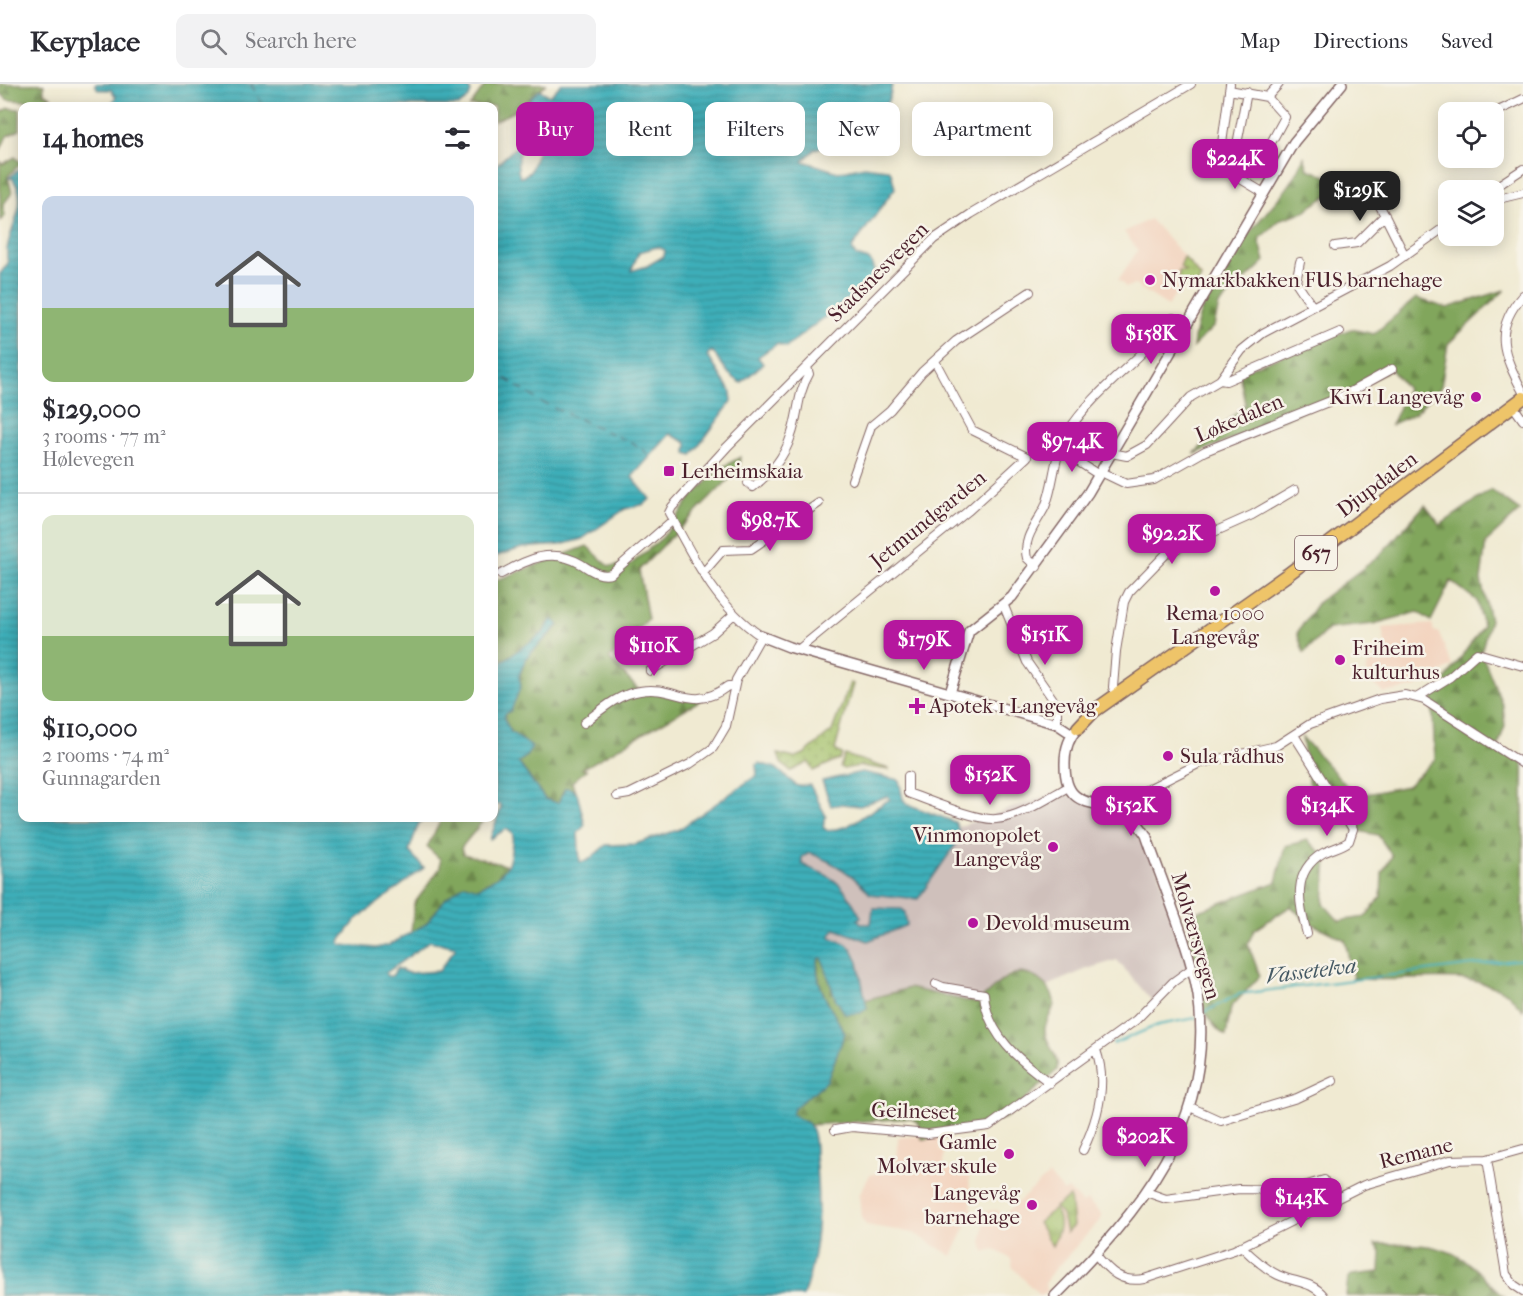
<!DOCTYPE html>
<meta charset="utf-8">
<style>
body{margin:0;font-family:"IM FELL French Canon",serif;background:#f2f2f3;color:#2b2b33;height:100vh;display:flex;flex-direction:column;font-size:22px;white-space:nowrap}
*{box-sizing:border-box;margin:0}
p{font-size:20px;color:#7c7c81}
.icon{flex:none;width:33px;height:33px;fill:none;stroke:currentColor;stroke-width:2;stroke-linecap:round;stroke-linejoin:round}
.map{position:relative;flex:1;overflow:hidden}
.side{position:absolute;left:18px;top:18px;width:480px;height:720px;display:flex;flex-direction:column;background:#fff;border-radius:12px;box-shadow:0 3px 15px #0003}
.side>*{flex:none}
.top-card{position:absolute;left:516px;top:18px;width:570px;height:54px;display:flex;gap:12px}
.fabs{position:absolute;left:1438px;top:18px;display:grid;gap:12px}
.fabs a{display:grid;place-items:center;width:66px;height:66px;border-radius:12px;background:#fff;box-shadow:0 3px 15px #0003;font-size:30px}
.price{position:absolute;translate:-50% -51px;padding:0 14px;border-radius:12px;background:#b5179e;color:#fff;font-size:20px;line-height:39px;filter:drop-shadow(0 2px 3px #0008)}
.price::after{content:'';position:absolute;left:50%;top:36px;width:18px;height:14px;margin-left:-9px;background:inherit;clip-path:polygon(0 0,100% 0,50% 100%)}
.price.selected{background:#222;color:#fff}
ul{padding:0;list-style:none}
li{display:grid;align-content:center;gap:12px;height:318px;padding:0 24px}
li+li{border-top:2px solid #e1e1e2}
li span{display:grid;place-items:center;height:186px;border-radius:12px;color:#555}
li>.icon{margin-inline-start:auto}
span .icon{width:108px;height:108px;fill:#fffc;stroke-width:1}
li b{font-size:26px}
h2{display:flex;justify-content:space-between;align-items:center;height:72px;padding:0 24px;font-size:26px}
.tag{padding:0 21px;border-radius:12px;background:#fff;box-shadow:0 3px 15px #0003;font-size:21px;line-height:54px}
.tag.selected{background:#b5179e;color:#fff}
header{display:flex;align-items:center;gap:36px;box-sizing:border-box;height:84px;padding:0 30px;background:#fff;border-bottom:2px solid #e1e1e2}
header strong{font-size:28px}
nav{display:flex;gap:33px;margin-inline-start:auto;font-size:21px}
.search{width:420px;height:54px;background:#f2f2f3;display:flex;align-items:center;gap:15px;box-sizing:border-box;padding:0 21px;border-radius:12px;color:#7c7c81;font-size:22px}
.map>svg:first-child{display:block}
</style>
<header>
<strong>Keyplace</strong>
<div class="search"><svg class="icon" aria-label="search" viewBox="0 0 24 24"><circle cx="10" cy="10" r="6"/><path d="M15 15l6 6"/></svg>Search here</div>
<nav><a>Map</a><a>Directions</a><a>Saved</a></nav>
</header>
<div class="map">
<svg width="1523" height="1212" viewBox="0 0 1523 1212">
<defs>
<pattern id="grass-dots" width="8" height="8" patternUnits="userSpaceOnUse" patternTransform="scale(1.5)"><rect width="8" height="8" fill="#a2c067"/><path d="M2 2h.1M6 6h.1" fill="none" stroke="#869b55" stroke-width="1.8" stroke-linecap="round"/></pattern>
<pattern id="forest-firs" width="22" height="20" patternUnits="userSpaceOnUse" patternTransform="scale(1.5)"><rect width="22" height="20" fill="#81a65c"/><path d="M5 1l3.5 6h-7zM16 11l3.5 6h-7z" fill="#6c874c"/></pattern>
<pattern id="park-tufts" width="24" height="20" patternUnits="userSpaceOnUse" patternTransform="scale(1.5)"><rect width="24" height="20" fill="#a2c067"/><path d="M3 7l-1-3M5 7V3M7 7l1-3M15 17l-1-3M17 17v-4M19 17l1-3" fill="none" stroke="#869b55"/></pattern>
<pattern id="water-rules" width="6" height="5" patternUnits="userSpaceOnUse" patternTransform="scale(1.5)"><rect width="6" height="5" fill="#3eafb9"/><path d="M0 2.5h6" fill="none" stroke="#368e97"/></pattern>
</defs>
<rect width="100%" height="100%" fill="#f7f3e8"/>
<filter id="ink" filterUnits="userSpaceOnUse"><feTurbulence type="fractalNoise" baseFrequency=".0167" numOctaves="2"/><feDisplacementMap in="SourceGraphic" scale="12" xChannelSelector="R" yChannelSelector="G"/><feConvolveMatrix kernelMatrix="1 2 1 2 8 2 1 2 1" color-interpolation-filters="sRGB"/></filter>
<filter id="wash" filterUnits="userSpaceOnUse"><feTurbulence type="fractalNoise" baseFrequency=".008" numOctaves="4" result="noise"/><feDisplacementMap in="SourceGraphic" scale="24" xChannelSelector="R" yChannelSelector="G"/><feGaussianBlur stdDeviation="1.35" result="paint"/><feColorMatrix in="noise" values="0 0 0 0 0 0 0 0 0 0 0 0 0 0 0 0 0 1.4 0 .05"/><feComposite in="paint" operator="in"/></filter>
<g filter="url(#wash)">
<rect width="100%" height="100%" fill="#f0ead2"/>
<path fill="#f3d4bf" d="M1150 135 1202 192 1195 207 1182 200 1168 222 1135 201 1126 203 1118 196 1138 166 1124 148Z
M1432 540 1434 547 1439 549 1452 582 1416 603 1383 609 1369 596 1366 588 1369 578 1387 569 1382 544Z
M939 1052 940 1068H944L943 1085 968 1083 972 1129 952 1172 914 1149 866 1141 861 1133 859 1111 870 1091 897 1085 898 1053Z
M1049 1091 1064 1108 1068 1105 1083 1120 1087 1116 1101 1130V1135L1048 1193 1045 1201 1048 1209 1040 1212 1013 1184 1011 1175 994 1165 984 1168 982 1156 985 1127 998 1126 1002 1132Z"/>
<path fill="#cfc0bb" d="M1057 708 1129 730 1147 753 1190 885 1153 918 1117 876 1087 885 1051 900 1048 904 1039 896 1010 889 976 919 909 904 865 916 858 878 847 860 829 854 835 845 868 857 872 838 868 841 861 840 821 788 812 787 802 780V773L810 769 830 777 858 795 870 810 918 815 959 747 958 743Z"/>
<path fill="url(#grass-dots)" stroke="#767049" stroke-width="1.5" d="M850 599 853 600 835 666 842 670 840 675 813 687 809 678 791 687 781 679 778 670 794 674 804 670 832 647Z
M845 671 889 685V686L860 682 843 685 840 683Z"/>
<path fill="url(#forest-firs)" stroke="#666244" stroke-width="1.5" d="M0 0H44V9L51 13 38 22H29L28 17 8 16 0 9Z
M486 0H546L515 27 494 37V22H470Z
M8 24 20 25V46L7 52 0 67V29Z
M15 73 21 79 8 92 12 109 3 121 5 132 0 137V77L3 80Z
M1304 73 1308 85 1326 92 1357 91 1303 128 1281 135 1259 155 1265 177 1219 221 1214 242 1193 263C1197 212 1233 168 1265 130 1284 107 1292 102 1304 73Z
M1505 206 1448 260 1441 303 1414 330 1391 341 1407 305 1391 285 1344 311 1194 370 1245 320 1239 288 1351 245 1374 250 1416 214 1447 224Z
M740 373 739 385 639 486 648 535 609 575 639 606 701 616 582 685 586 686 572 698 575 707 570 704 563 707 558 719 545 715 518 678 531 663 511 648 504 635 526 574 559 542 548 539 543 549 494 583V497L587 462 609 482 630 481 663 453 690 415 721 384Z
M1491 406 1520 427 1486 458 1481 496 1490 536 1481 568 1503 622 1505 642 1497 665 1523 679V926C1517 921 1513 913 1507 909 1461 883 1403 901 1353 894L1345 856 1304 836 1291 822 1254 846 1248 860 1260 892 1231 923 1226 952C1198 934 1191 890 1182 859L1196 845 1194 829 1276 798 1285 762 1307 756 1327 774 1324 820 1339 837 1365 833 1381 813 1382 789 1392 772 1378 751 1354 746 1351 726C1301 710 1310 701 1302 653L1356 712 1407 702 1435 675 1432 615 1483 542 1477 517 1451 497 1431 537 1418 528 1373 540 1328 545 1304 569 1297 549 1318 518 1378 473 1425 421 1440 441Z
M442 734H480L482 738 461 764 463 770 508 782 503 790 478 804 446 814 426 840 411 849 414 820 440 784V775L427 763Z
M822 873 835 914 867 924 865 916 909 904 976 919C998 903 1009 878 1038 895 1045 900 1053 908 1054 917 1055 928 1044 936 1045 947 1046 961 1060 972 1057 986L1005 1034 927 1055H922L919 1039 910 1034 809 1041 792 1031 795 1023 827 997 845 949C833 929 812 897 819 874Z
M1375 1160C1410 1160 1445 1157 1473 1183 1484 1192 1492 1203 1504 1212H1346L1348 1194 1352 1191 1380 1188 1381 1167Z"/>
<path fill="url(#park-tufts)" stroke="#767049" stroke-width="1.5" d="M1184 173 1201 193 1195 205 1179 196V187H1186L1180 183Z
M1070 1113 1073 1142 1066 1149 1062 1131 1055 1123Z
M1054 1125C1064 1138 1058 1149 1052 1162L1038 1139Z"/>
<path fill="url(#water-rules)" stroke="#446772" stroke-width="1.5" fill-rule="evenodd" d="M95 0H466L471 8 469 14 458 22H110L116 13 111 6H98Z
M561 0H892C891 22 873 42 858 57L842 56 815 65 803 77 838 88 864 82 887 85 891 88 895 104 852 164 856 172 870 176 874 186 870 203 855 210 786 263 777 260 758 273 763 280 741 299 729 290 712 267 707 271 731 308 732 317 692 371 686 369 687 359 670 350 632 393 650 415 645 420 625 425 582 455 560 461 522 464 494 473V83L520 59 525 41 522 34 526 22 533 11 540 6 550 12ZM563 21C572 21 585 22 587 34L569 57 560 61 551 58 539 62 530 88 520 94C510 64 536 32 563 21ZM657 163 665 166 664 172 647 182 631 187 639 168Z
M22 83V734H425L419 739 409 767 424 784 356 836 340 857 341 861 376 864 389 861 426 840 446 814 465 800 478 804C510 786 509 786 513 750L506 745 490 755 501 723 499 720 494 722V583L543 549 552 535 559 541 526 574 519 592 521 602 511 627 505 630 504 635 511 648 532 663 526 673 518 678 545 715 558 719 565 704H570L577 709 585 741 578 749 580 778 587 777 606 761 635 760 678 746 757 691 756 681 759 679 776 684 797 702 810 701 826 732 823 743 828 747 848 742 890 715 888 712 860 722 842 720 831 722 822 697 862 688 899 696 903 715 907 720 955 738 959 747 958 757 918 815 870 810C854 790 834 779 810 769L802 773V780C810 785 816 786 824 790 844 800 850 814 861 833L858 835 861 840H871L873 824 902 825 905 828 907 841 868 857 835 845 830 853 847 860 852 866 858 878 867 924 861 929 845 930 835 914 822 874H819C811 897 834 929 845 949L827 997 795 1023 792 1030C797 1034 804 1036 808 1039 815 1046 815 1062 815 1071 820 1120 820 1165 803 1212H0V190L8 179C0 153 34 122 12 94H9ZM430 857 456 863 439 887 408 889 397 884 392 892H387L386 889Z"/>
<g fill="none" stroke-linecap="round" stroke-linejoin="round">
<path stroke="#3eafb9" stroke-width="2" d="M1203 929 1239 910 1523 875
M1113 960 1158 941 1196 934"/>
<path stroke="#455964" stroke-width="1.5" stroke-dasharray="8 6" stroke-linecap="butt" d="M251 0 263 22
M494 287 541 318 635 360 651 372"/>
</g>
</g>
<g filter="url(#ink)">
<g fill="none" stroke-linecap="round" stroke-linejoin="round">
<g stroke="#846665" stroke-width="10">
<path id="minor" d="M1230 0 1219 82 1264 109
M1229 6 1267 13 1285 33 1255 88
M1267 13 1279 0
M1498 27 1523 15
M1235 71 1247 8
M1372 106 1405 172
M1491 106 1523 85
M1494 116 1523 109
M1335 162 1357 159 1385 131
M1300 178 1296 198 1312 222
M1523 211C1492 246 1503 270 1523 308
M1220 296 1226 297 1340 248
M1513 322 1523 336
M1060 366 1099 391
M1111 369 1127 372 1147 361 1191 313 1220 296 1242 266 1263 249 1390 182 1449 140
M1101 388 1126 400 1154 396 1205 367 1343 312 1392 285
M852 396 871 342 890 326 922 288 956 257 1030 208
M748 399 753 403C771 389 784 374 791 352 799 330 797 310 809 290L807 283
M1037 483 1027 474C1022 455 1037 439 1045 423 1055 399 1053 372 1067 349 1096 303 1142 277 1173 234
M703 489 723 466 751 465 819 419
M501 490C528 475 552 463 581 480 591 486 599 493 611 490L673 436
M1004 522 1027 578 1057 621V640
M799 565 968 427 1027 373 972 346 936 279
M650 587 713 549 733 531
M1116 613 1113 603 1116 567 1124 518 1129 508 1167 469 1252 431 1295 406
M1418 613 1450 593 1477 569 1523 582
M584 639C601 626 618 610 640 607 675 600 691 630 728 602H734
M1294 651 1353 745 1349 757C1342 763 1332 764 1323 769 1291 788 1299 819 1307 850
M908 692V709C928 716 977 737 996 735 1020 733 1048 714 1068 703
M617 712 629 710 690 680 713 664 726 642 736 596 761 552C719 524 696 479 673 436L669 429 672 423 727 363 934 155 971 130 1191 0
M1129 731 1140 709 1198 680 1276 662 1310 640 1380 615 1405 611 1424 616 1523 680
M936 900 943 903 984 910C987 951 1019 976 1050 999
M1190 1023 1221 1037 1297 1014 1333 997
M835 1046 852 1043 928 1050 989 1042 1136 936 1173 898 1191 885
M1083 1066C1098 1035 1108 1000 1096 966
M1487 1075 1506 1190 1514 1201 1523 1207
M1146 1108 1166 1115 1239 1105 1290 1106 1324 1096
M1241 1162C1253 1174 1264 1184 1278 1191 1295 1199 1312 1197 1324 1212
M1096 1171C1110 1188 1121 1199 1144 1195L1234 1166 1364 1101 1450 1076 1487 1075 1523 1065"/>
</g>
<g stroke="#846665" stroke-width="12">
<path id="tertiary" d="M761 552 789 563 1057 640 1072 650
M950 609 969 547 1012 513 1088 409 1294 58 1342 0
M1055 1212C1138 1129 1217 1037 1198 911 1190 863 1162 798 1146 751 1141 744 1137 737 1130 732 1103 712 1064 732 1065 679 1065 665 1068 654 1078 644"/>
</g>
<g stroke="#846665" stroke-width="15">
<path id="primary" d="M1078 644 1094 627 1287 491 1523 314"/>
</g>
<use href="#minor" stroke="#fff" stroke-width="8"/>
<use href="#tertiary" stroke="#fff" stroke-width="9"/>
<use href="#primary" stroke="#eec469" stroke-width="12"/>
</g>
</g>
<g fill="#b5179e" stroke="#f7f3e8" stroke-width="2">
<circle cx="1150" cy="196" r="6"/>
<circle cx="1476" cy="313" r="6"/>
<rect x="663" y="381" width="12" height="12" rx="3"/>
<circle cx="1215" cy="507" r="6"/>
<circle cx="1340" cy="576" r="6"/>
<path d="M914 613h6v6h6v6h-6v6h-6v-6h-6v-6h6z"/>
<circle cx="1168" cy="672" r="6"/>
<circle cx="1053" cy="763" r="6"/>
<circle cx="973" cy="839" r="6"/>
<circle cx="1009" cy="1070" r="6"/>
<circle cx="1032" cy="1121" r="6"/>
</g>
<g text-anchor="middle" stroke-width="5" stroke-linejoin="round" paint-order="stroke">
<rect fill="#f7f3e8" stroke="#7e5f64" stroke-width="1.5" x="1295" y="452" width="42" height="34" rx="4.5"/>
<g font-size="20" font-weight="bold" fill="#4a1f2b">
<text x="1316" y="476">657</text>
</g>
<g font-size="21" fill="#4a1f2b" stroke="#f7f3e8">
<text transform="translate(878 188) rotate(-45)" y="7">Stadsnesvegen</text>
<text transform="translate(1239 334) rotate(-23)" y="7">Løkedalen</text>
<text transform="translate(1377 400) rotate(-37)" y="7">Djupdalen</text>
<text transform="translate(928 435) rotate(-39)" y="7">Jetmundgarden</text>
<text transform="translate(1196 852) rotate(74)" y="7">Molværsvegen</text>
<text transform="translate(914 1027) rotate(2)" y="7">Geilneset</text>
<text transform="translate(1416 1069) rotate(-14)" y="7">Remane</text>
</g>
<g font-size="21" fill="#4a1f2b" stroke="#f7f3e8" text-anchor="start">
<text x="1162" y="203">Nymarkbakken FUS barnehage</text>
<text x="1464" y="320" text-anchor="end">Kiwi Langevåg</text>
<text x="681" y="394">Lerheimskaia</text>
<text x="1215" y="536" text-anchor="middle">Rema 1000<tspan x="1215" dy="24">Langevåg</tspan></text>
<text x="1352" y="571">Friheim<tspan x="1352" dy="24">kulturhus</tspan></text>
<text x="929" y="629">Apotek 1 Langevåg</text>
<text x="1180" y="679">Sula rådhus</text>
<text x="1041" y="758" text-anchor="end">Vinmonopolet<tspan x="1041" dy="24">Langevåg</tspan></text>
<text x="985" y="846">Devold museum</text>
<text x="997" y="1065" text-anchor="end">Gamle<tspan x="997" dy="24">Molvær skule</tspan></text>
<text x="1020" y="1116" text-anchor="end">Langevåg<tspan x="1020" dy="24">barnehage</tspan></text>
</g>
<g font-size="22" font-style="italic" fill="#455964" stroke="#f7f3e8">
<text transform="translate(1311 886) rotate(-7)" y="8">Vassetelva</text>
</g>
</g>
</svg>
<div class="fabs">
<a><svg class="icon" aria-label="locate" viewBox="0 0 24 24"><circle cx="12" cy="12" r="6"/><path d="M12 2v4M12 18v4M2 12h4M18 12h4"/></svg></a>
<a><svg class="icon" aria-label="layers" viewBox="0 0 24 24"><path d="M12 4l9 5-9 5-9-5zM3 14l9 5 9-5"/></svg></a>
</div>
<b class="price" style="left:1235px;top:106px">$224K</b>
<b class="price selected" style="left:1360px;top:138px">$129K</b>
<b class="price" style="left:1151px;top:281px">$158K</b>
<b class="price" style="left:1072px;top:389px">$97.4K</b>
<b class="price" style="left:770px;top:468px">$98.7K</b>
<b class="price" style="left:1172px;top:481px">$92.2K</b>
<b class="price" style="left:1045px;top:582px">$151K</b>
<b class="price" style="left:924px;top:587px">$179K</b>
<b class="price" style="left:654px;top:593px">$110K</b>
<b class="price" style="left:990px;top:722px">$152K</b>
<b class="price" style="left:1131px;top:753px">$152K</b>
<b class="price" style="left:1327px;top:753px">$134K</b>
<b class="price" style="left:1145px;top:1084px">$202K</b>
<b class="price" style="left:1301px;top:1145px">$143K</b>
<div class="top-card">
<a class="tag selected">Buy</a>
<a class="tag">Rent</a>
<a class="tag">Filters</a>
<a class="tag">New</a>
<a class="tag">Apartment</a>
</div>
<section class="side">
<h2>14 homes<svg class="icon" aria-label="filters" viewBox="0 0 24 24"><path d="M4 7h16M4 17h16"/><circle cx="9" cy="7" r="2"/><circle cx="15" cy="17" r="2"/></svg></h2>
<ul>
<li><span style="background:linear-gradient(#c9d6e8 60%,#8fb573 0)"><svg class="icon" aria-label="home" viewBox="0 0 24 24"><path d="M3 11l9-7 9 7M6 9v11h12V9"/></svg></span><div><b>$129,000</b><p>3 rooms · 77 m²</p><p>Hølevegen</p></div></li>
<li><span style="background:linear-gradient(#dfe7d0 65%,#8fb573 0)"><svg class="icon" aria-label="home" viewBox="0 0 24 24"><path d="M3 11l9-7 9 7M6 9v11h12V9"/></svg></span><div><b>$110,000</b><p>2 rooms · 74 m²</p><p>Gunnagarden</p></div></li>
</ul>
</section>
</div>
